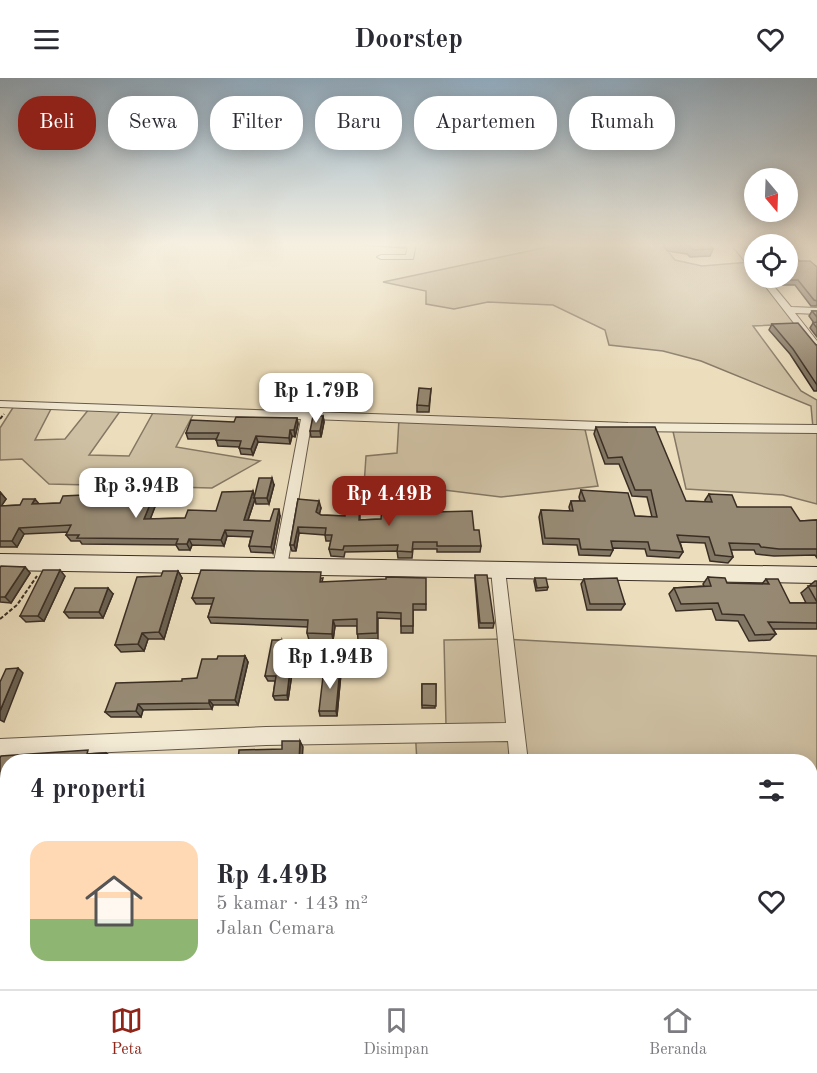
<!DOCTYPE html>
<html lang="id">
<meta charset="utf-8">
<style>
body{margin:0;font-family:"Old Standard TT",serif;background:#f7f7f7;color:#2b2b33;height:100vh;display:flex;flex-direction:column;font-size:22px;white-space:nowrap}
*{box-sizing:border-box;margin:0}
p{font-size:20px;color:#7c7c81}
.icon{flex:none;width:33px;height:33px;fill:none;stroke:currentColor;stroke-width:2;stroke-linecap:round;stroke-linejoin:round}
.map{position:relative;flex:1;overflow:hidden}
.drawer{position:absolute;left:0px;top:676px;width:818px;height:236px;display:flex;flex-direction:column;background:#fff;border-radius:24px 24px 0 0;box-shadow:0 3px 15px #0003}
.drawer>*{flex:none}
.top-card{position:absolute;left:18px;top:18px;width:782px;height:54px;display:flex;gap:12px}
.needle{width:39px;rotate:161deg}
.tools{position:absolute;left:744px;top:90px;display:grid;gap:12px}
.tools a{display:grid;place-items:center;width:54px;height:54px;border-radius:50%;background:#fff;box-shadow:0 3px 15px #0003;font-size:30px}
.price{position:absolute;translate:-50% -51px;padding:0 14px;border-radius:12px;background:#fff;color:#222;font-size:20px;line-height:39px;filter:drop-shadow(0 2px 3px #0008)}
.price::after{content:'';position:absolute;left:50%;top:36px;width:18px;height:14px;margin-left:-9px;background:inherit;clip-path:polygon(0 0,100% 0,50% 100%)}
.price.selected{background:#8f2418;color:#fff}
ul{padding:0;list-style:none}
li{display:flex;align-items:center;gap:18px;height:150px;padding:0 30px}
li span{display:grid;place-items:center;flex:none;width:168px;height:120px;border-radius:18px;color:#555}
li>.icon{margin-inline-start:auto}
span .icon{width:72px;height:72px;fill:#fffc;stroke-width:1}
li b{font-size:26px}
h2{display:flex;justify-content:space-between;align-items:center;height:72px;padding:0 30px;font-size:26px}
.pill{padding:0 21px;border-radius:24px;background:#fff;box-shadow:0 3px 15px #0003;font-size:21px;line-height:54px}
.pill.selected{background:#8f2418;color:#fff}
header{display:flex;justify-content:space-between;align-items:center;height:78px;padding:0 30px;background:#fff;font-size:27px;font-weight:700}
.menu{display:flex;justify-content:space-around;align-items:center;height:84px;border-top:2px solid #e1e1e2;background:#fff;font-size:16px;color:#7c7c81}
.menu a{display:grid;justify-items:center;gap:3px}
.menu .selected{color:#8f2418}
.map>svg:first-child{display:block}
</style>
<header><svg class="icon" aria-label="menu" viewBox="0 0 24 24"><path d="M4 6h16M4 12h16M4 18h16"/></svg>Doorstep<svg class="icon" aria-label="heart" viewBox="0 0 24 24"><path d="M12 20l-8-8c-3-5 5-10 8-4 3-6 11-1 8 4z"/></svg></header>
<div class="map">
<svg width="817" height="911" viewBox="0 0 817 911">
<rect width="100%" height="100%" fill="#ecdebd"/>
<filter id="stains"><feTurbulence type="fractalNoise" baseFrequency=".00333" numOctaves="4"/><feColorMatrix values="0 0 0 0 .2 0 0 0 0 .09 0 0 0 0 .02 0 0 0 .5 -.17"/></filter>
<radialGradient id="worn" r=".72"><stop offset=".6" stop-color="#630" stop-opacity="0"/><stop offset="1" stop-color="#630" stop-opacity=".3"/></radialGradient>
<path fill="#cec0a3" stroke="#847764" stroke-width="1.5" d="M562 166H662L675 182 702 188 750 184 754 190V200H763L799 246 753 248 801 313 817 322V426L783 417 686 411 672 349 813 350 811 328 701 283 663 273 609 267 605 252 553 227 488 224 454 231 426 226V213L383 204Z
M14 328 52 329 35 362 65 361 89 331 121 332 89 377 129 378 154 333 194 335 176 369 260 383 212 410 49 406 22 381 0 382V350Z
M399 341 584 347 598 408 501 419 403 407 364 408 366 378 397 375Z
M504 561 817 578V911H560L559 905 810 904V684H527L522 647H446L444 562Z
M415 650H516L521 684H417Z"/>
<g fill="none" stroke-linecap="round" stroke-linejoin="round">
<g stroke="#665a4a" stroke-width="2">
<path id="street" d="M408 166H416L413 181H381L377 179 381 177H406Z
M731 166H739L754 184V191H751Z
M759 200H767L791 229 817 230V236L795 235 817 263V272L814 271Z
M0 323 628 345 817 347V355L628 353 312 341 287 489 285 493 280 495 275 493 273 489 301 341 0 329Z
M498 486 503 488 505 492 528 684H510L508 663 266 667 0 679V661L266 649 506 645 491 492 493 488Z
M8 879V901L0 902V880Z
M538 904H560L561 911H539Z"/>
</g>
<g stroke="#3a2e24" stroke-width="2">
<path id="secondary" d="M0 476 817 489V505L0 492Z"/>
</g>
<path stroke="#3a2e24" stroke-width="2" stroke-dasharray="4 2" stroke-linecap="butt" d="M0 341 4 336
M0 541 17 527 37 498"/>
<use href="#street" fill="#f3ead4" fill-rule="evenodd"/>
<use href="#secondary" fill="#f3ead4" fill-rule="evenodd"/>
</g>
<path fill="#827764" stroke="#3a2e24" stroke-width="1.5" d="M346 166H406L405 170Z
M662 166H709L713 171 710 178 690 179 687 176 668 173Z
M743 166H783H754V179Z
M799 183 817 189V228H811L795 207H780L773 200H788Z
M812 233H817V259L810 250 813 245H814L809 238Z
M772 246 817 267V313H814L790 276 769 252Z
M431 311 429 334H417V327Z
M323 338 324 344 321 359H311L310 353Z
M297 340 298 346 295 359 292 358 290 366 258 364 253 377 241 376 239 369 218 368 216 361H188L186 355 234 344Z
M596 349 686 423 705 424V422L709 416 737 429 800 443 817 442V480L815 477 774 478 756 476 754 472H731L733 479 728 485 710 483 705 465 680 464 683 474 679 480 647 478 645 471 613 470V472L610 478 579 477 577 467 543 466 539 439 541 432 570 433 569 429 571 423H580L579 419 581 412 635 438 652 439 647 419 632 418 619 386H605L594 356Z
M274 407 269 426H256L255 421 248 442 270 443 280 438 273 475 251 474 249 468 251 459 227 458 224 468 192 467 190 472H179L176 467 82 466 80 463H71L66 457 68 454 24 456 17 469H0V414L6 421 1 428 60 425 106 410 102 419 156 426 150 441 185 440 216 433 254 418Z
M298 421 321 430 319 436 321 437 345 438 360 434V442L381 441 397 435 474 452 481 468 480 474H437V471H413L412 480H398L397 473 345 474 344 479 331 478 329 471 331 463H326L325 457 299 455 296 473H292L290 467Z
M25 489 30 495 11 525 0 524V490Z
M178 493 182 500 164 561H148L144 573 121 574 115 567Z
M475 497 494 545 493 550H479L475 502Z
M65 498 44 543 26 544 20 538Z
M708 499 727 505 762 506 766 501 790 525H806L801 515 815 503H817V551H773L776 556 770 562 749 563 738 543 716 542 712 531 676 533 669 516 674 510 704 508 703 506Z
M323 500 322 504 426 526V532H413V555H401V541L378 540V561L358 562 357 548H335L333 562H309L307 555 308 549 211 545 208 539 212 526H196L192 520Z
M535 500 548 509 547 512 536 513 534 503Z
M584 501 625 526 621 532H587L581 506Z
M113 516 103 540H69L64 534Z
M284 567 282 584 293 589 288 622H275L273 618 275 603H268L265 598Z
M245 578 248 584 238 627H213L212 631 143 632 141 639H111L105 634 182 603 197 600 217 581Z
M340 590 341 595 337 638H320L319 633Z
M422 606H436L435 630H422Z
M106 675 112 679 110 684H8V834L0 835V680Z"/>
<path fill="#6a6151" stroke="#3a2e24" stroke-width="1.5" d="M323 338 324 344 321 359 320 353Z
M297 340 298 346 295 359 294 352Z
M290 352 292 358 290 366 289 360Z
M256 358 258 364 253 377 251 371Z
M272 400 274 407 269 426 267 420Z
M102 404 106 410 99 425 95 419Z
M253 413 255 420H254L255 421 246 448 244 442Z
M0 414 6 421 0 430Z
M153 419 156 426 148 447 144 441Z
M35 421 40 427 32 426Z
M319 423 321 430 318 441 316 434Z
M279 431 280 438 273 475 271 469Z
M298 449 299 455 296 473 294 467Z
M19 450 24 456 17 469 12 463Z
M225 452 227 458 224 468 221 462Z
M189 461 192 467 190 472 187 466Z
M25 489 30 495 11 525 5 519Z
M60 492 65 498 44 543 38 538Z
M178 493 182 500 164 561 159 554Z
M108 510 113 516 103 540 99 534Z
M333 542 335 548 333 562 332 556Z
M142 555 148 561 144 573 138 566Z
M282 562 284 567 281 589 279 584Z
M245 578 248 584 238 627 235 622Z
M291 584 293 589 288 622 287 617Z
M18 590 23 595 4 644 0 642V633Z
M340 590 341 595 337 638 336 633Z
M209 622 213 627 212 631 209 625Z
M138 626 143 632 141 639 136 633Z
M300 663 303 669 302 684H299Z
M106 675 112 679 110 684H103Z
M166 904H173L172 911H164Z"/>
<path fill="#978a74" stroke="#3a2e24" stroke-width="1.5" d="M671 166H709L713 171 693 172 690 168Z
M788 170 799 183H810L817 189V223L814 222 798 202H782L780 200H788Z
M812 233H817V239Z
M817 244V250L813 245Z
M798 245 816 267H817V307L793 271 772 246Z
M419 310 431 311 429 328 417 327Z
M313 338H323L320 353H310Z
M236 339 297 340 294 352H290L289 360 256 358 251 371 239 370 241 363 216 362 219 355H186L191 342 234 344Z
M596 349H655L686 423 712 424 709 416 732 417 737 429H791L800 443 817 442V471H779L761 469 759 466 729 465 733 479 715 477 709 459 677 457 683 474 650 472 648 464 611 463 613 472 581 471 579 461 545 460 541 432 573 433 571 423H585L581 412 628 415 635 438 657 439 651 412H635L622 379 608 380Z
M259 400H272L267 420H254Z
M89 404H102L95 419H153L144 441 185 440 188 432 216 433 222 414 253 413 244 442 270 443 274 431H279L271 469 249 468 253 453 225 452 221 462 189 461 187 466H176L178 461 77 460 79 457H66L71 447 19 450 12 463H0V428L20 427 23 421H35L32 426 60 425 63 418 83 417Z
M383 418 397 419V435L472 433 474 452H479L481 468H437V464H413L412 474 397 473 398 467 344 468 343 472 329 471 332 457H325L326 450 298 449 294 467H290L298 421 319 423 316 434 321 437 345 438V427H360L359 442 381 441Z
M1 488 25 489 5 519H0V490Z
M43 492H60L38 538H20Z
M201 492 321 494 320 504 386 501V499L426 500V526H413V548H401V535L377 534V555L357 556V541L333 542 332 556 307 555 308 542 208 539 214 520H192Z
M163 493H178L159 554 142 555 138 566 115 567 137 499 161 498Z
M475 497H487L494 545H480Z
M708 499 725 500 727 505 769 506 766 501H778L790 525H817V545L768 544 776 556 755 557 744 537 722 536 718 525 681 526 674 510 711 508Z
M535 500H546L548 509 537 510Z
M617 500 625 526H590L584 501Z
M808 508H817V524Z
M75 510H108L99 534H64Z
M272 562H282L279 584H291L287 617 273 618 276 598H265Z
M218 578H245L235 622H209V625L138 626 136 633 105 634 116 605 182 603V601L197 600 202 581H217Z
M18 590 0 633V604L6 591Z
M324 590H340L336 633H319Z
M422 606H436V628L422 627Z
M282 663H300L299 684H238L239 672 282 671Z
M88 672 87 676 106 675 103 684H8V832L0 833V680L1 678Z
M87 904H122V908L98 911H85Z
M126 904H166L164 911H125Z
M384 904H407L408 909 385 911Z
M431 904H489L527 911H431Z"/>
<linearGradient id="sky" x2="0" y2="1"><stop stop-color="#91adc2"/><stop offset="0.57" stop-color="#f6f0e1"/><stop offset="1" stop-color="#f6f0e1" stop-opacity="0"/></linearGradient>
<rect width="817" height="293" fill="url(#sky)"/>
<rect width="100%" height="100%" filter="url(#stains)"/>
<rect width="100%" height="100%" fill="url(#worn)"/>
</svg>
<div class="tools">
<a><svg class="needle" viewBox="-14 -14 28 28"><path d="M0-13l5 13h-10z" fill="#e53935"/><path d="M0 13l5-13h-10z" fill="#7c7c81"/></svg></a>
<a><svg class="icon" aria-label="locate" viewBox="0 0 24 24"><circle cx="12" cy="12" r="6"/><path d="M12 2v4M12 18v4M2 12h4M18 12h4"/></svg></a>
</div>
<b class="price" style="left:316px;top:346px">Rp 1.79B</b>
<b class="price" style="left:136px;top:441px">Rp 3.94B</b>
<b class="price selected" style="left:389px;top:449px">Rp 4.49B</b>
<b class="price" style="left:330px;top:612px">Rp 1.94B</b>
<div class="top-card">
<a class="pill selected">Beli</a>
<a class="pill">Sewa</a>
<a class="pill">Filter</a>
<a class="pill">Baru</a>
<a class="pill">Apartemen</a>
<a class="pill">Rumah</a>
</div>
<section class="drawer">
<h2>4 properti<svg class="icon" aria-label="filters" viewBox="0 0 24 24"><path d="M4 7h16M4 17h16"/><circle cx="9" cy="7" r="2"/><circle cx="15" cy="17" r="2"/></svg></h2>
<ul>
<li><span style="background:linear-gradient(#ffd9b3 65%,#8fb573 0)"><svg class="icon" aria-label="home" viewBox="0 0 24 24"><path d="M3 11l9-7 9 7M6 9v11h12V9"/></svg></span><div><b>Rp 4.49B</b><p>5 kamar · 143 m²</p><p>Jalan Cemara</p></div><svg class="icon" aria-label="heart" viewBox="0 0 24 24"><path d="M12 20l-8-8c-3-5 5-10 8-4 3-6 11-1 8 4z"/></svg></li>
</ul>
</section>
</div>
<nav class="menu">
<a class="selected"><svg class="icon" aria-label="map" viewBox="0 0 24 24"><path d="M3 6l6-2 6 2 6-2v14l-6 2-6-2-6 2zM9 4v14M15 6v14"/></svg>Peta</a>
<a><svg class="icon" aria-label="saved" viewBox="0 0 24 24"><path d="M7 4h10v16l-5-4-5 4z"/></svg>Disimpan</a>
<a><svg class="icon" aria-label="home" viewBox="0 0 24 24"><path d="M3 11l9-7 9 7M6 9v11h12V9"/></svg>Beranda</a>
</nav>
